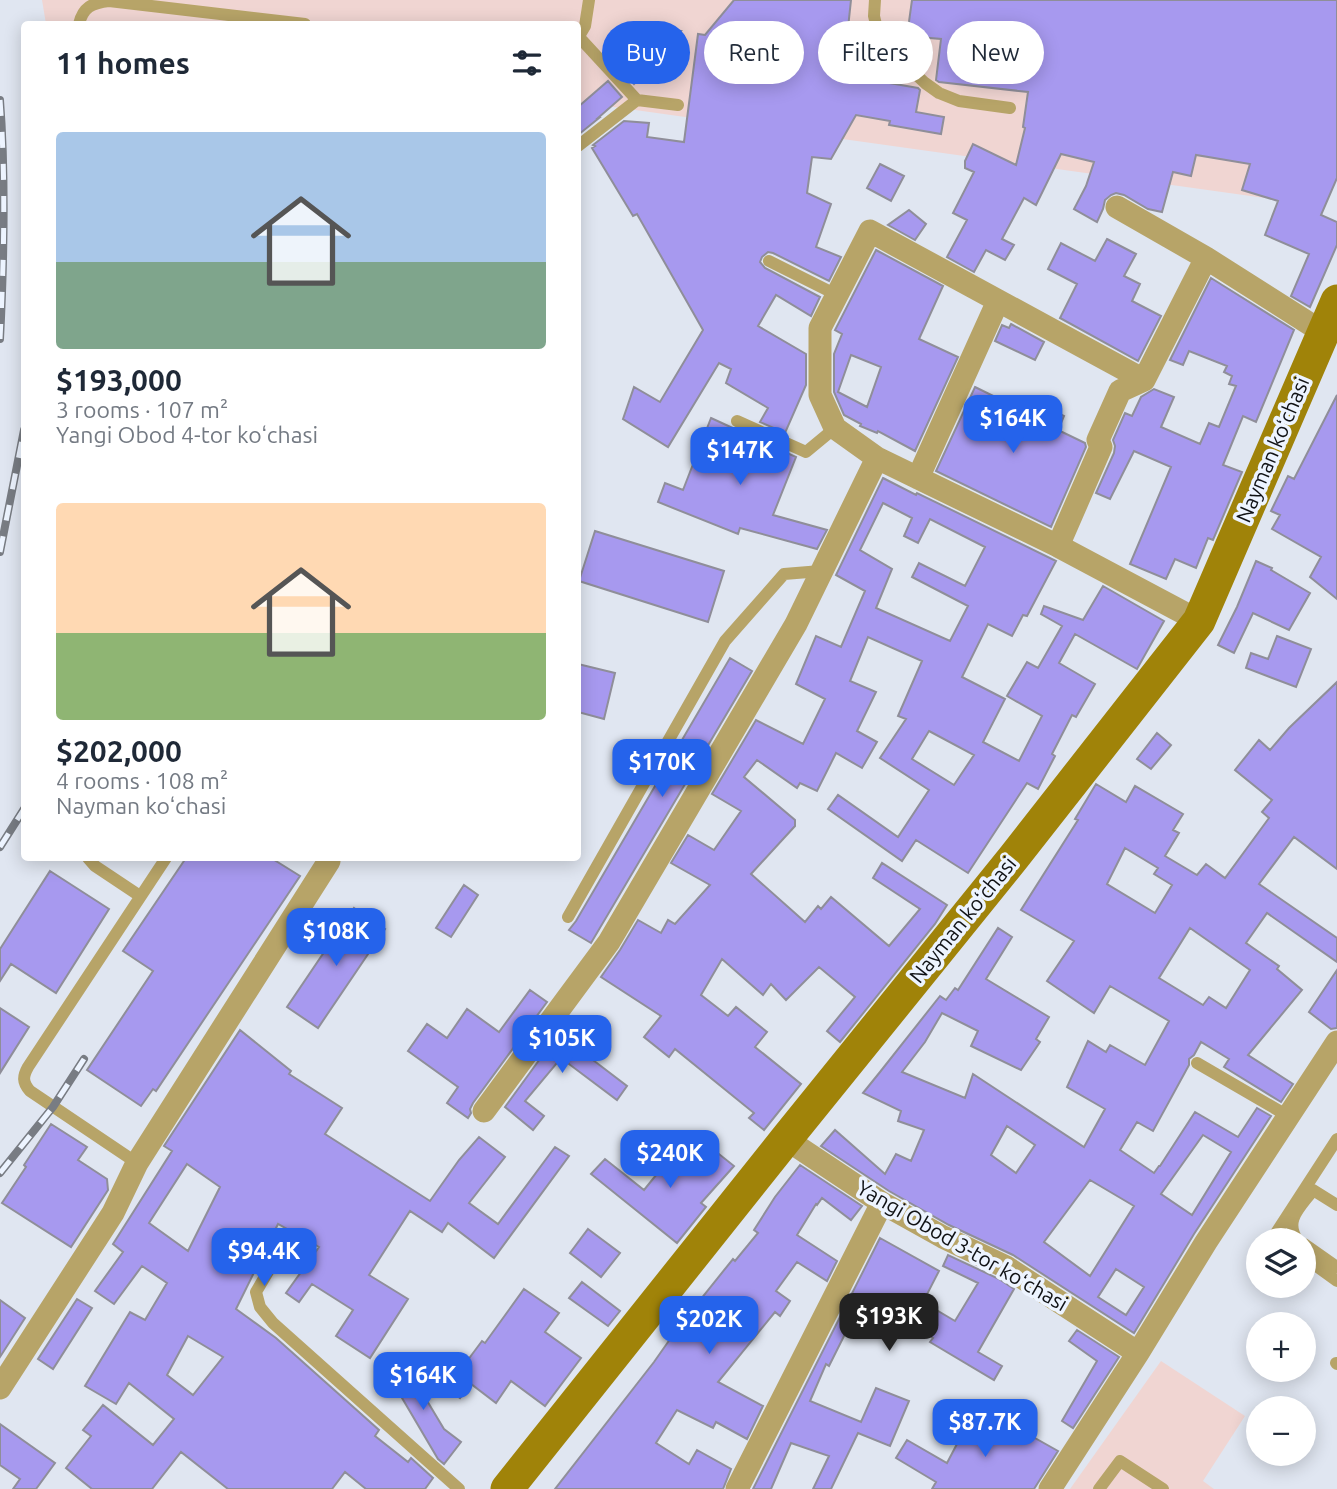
<!DOCTYPE html>
<meta charset="utf-8">
<style>
body{margin:0;font-family:Ubuntu,sans-serif;background:#f6f6f7;color:#1f2937;height:100vh;display:flex;flex-direction:column;font-size:26px;white-space:nowrap}
*{box-sizing:border-box;margin:0}
p{font-size:23px;color:#747a83}
.icon{flex:none;width:38px;height:38px;fill:none;stroke:currentColor;stroke-width:2;stroke-linecap:round;stroke-linejoin:round}
.map{position:relative;flex:1;overflow:hidden}
.details{position:absolute;left:21px;top:21px;width:560px;height:840px;display:flex;flex-direction:column;background:#fff;border-radius:7px;box-shadow:0 4px 18px #0003}
.details>*{flex:none}
.guide{position:absolute;left:602px;top:21px;width:630px;height:63px;display:flex;gap:14px}
.buttons{position:absolute;left:1246px;top:1228px;display:grid;gap:14px}
.buttons a{display:grid;place-items:center;width:70px;height:70px;border-radius:50%;background:#fff;box-shadow:0 4px 18px #0003;font-size:35px}
.price{position:absolute;translate:-50% -60px;padding:0 16px;border-radius:14px;background:#2563eb;color:#fff;font-size:23px;line-height:46px;filter:drop-shadow(0 2px 4px #0008)}
.price::after{content:'';position:absolute;left:50%;top:42px;width:21px;height:16px;margin-left:-10px;background:inherit;clip-path:polygon(0 0,100% 0,50% 100%)}
.price.on{background:#222;color:#fff}
ul{padding:0;list-style:none}
li{display:grid;align-content:center;gap:14px;height:371px;padding:0 35px}
li span{display:grid;place-items:center;height:217px;border-radius:7px;color:#555}
li>.icon{margin-inline-start:auto}
span .icon{width:126px;height:126px;fill:#fffc;stroke-width:1}
li b{font-size:30px}
h2{display:flex;justify-content:space-between;align-items:center;height:84px;padding:0 35px;font-size:30px}
.chip{padding:0 24px;border-radius:32px;background:#fff;box-shadow:0 4px 18px #0003;font-size:24px;line-height:63px}
.chip.on{background:#2563eb;color:#fff}
.map>svg:first-child{display:block}
</style>
<div class="map">
<svg width="1337" height="1489" viewBox="0 0 1337 1489">
<rect width="100%" height="100%" fill="#e0e6f1"/>
<path fill="#f0d5d2" d="M42 0H1337L1314 205 578 102V24H46Z
M1161 1361 1245 1416 1203 1481 1214 1489H1070Z"/>
<path fill="#a799ef" stroke="#8f8e99" stroke-width="2" fill-rule="evenodd" d="M734 0H851L843 75 918 88 920 90 916 112 944 117 941 134 889 125 890 121 856 115 831 159 812 157 807 193 831 204 816 247 841 257 829 281 773 253 768 252 762 257 760 262 765 268 820 297 811 316 776 295 758 326 806 354V385L785 433 760 422 768 408 726 383 731 369 719 363 668 447 623 419 634 387 660 402 703 330 637 214 633 216 592 148 595 146 593 145 624 121 649 123 647 137 684 142 698 34 705 35Z
M912 0H1337V178L1321 215 1337 222V245L1310 307 1291 296 1309 254 1265 235 1278 201 1242 190 1250 164 1196 155 1191 176 1173 172 1162 212 1148 209 1124 195 1116 193 1111 195 1105 200 1103 209 1097 222 1074 209 1086 186 1094 162 1061 154 1036 205 1024 198 1002 239 1014 245 1005 260 986 250 974 272 947 257 967 220 953 213 974 172 965 168V161L973 144 1016 165 1025 128 1023 127 1028 92 939 82 936 80 941 39 907 36Z
M631 24 681 31 634 84 621 70 624 67 616 59Z
M608 81 622 97 598 118H599L578 135V107Z
M880 164 904 176 891 201 867 188Z
M909 210 926 224 915 240 888 225Z
M1107 239 1136 254 1124 276 1140 284 1132 301 1161 316 1138 361 1060 318 1077 284 1048 269 1061 243 1095 261Z
M876 250 943 286 919 339 958 357 915 451 878 431 877 433 860 426 861 424 844 415 834 392V354L842 334 835 330ZM851 355 881 367 867 407 838 392Z
M1211 278 1294 330 1256 422 1243 416 1223 465 1242 472 1213 540 1208 538 1196 568 1175 559 1166 579 1130 564 1171 467 1134 451 1110 499 1096 493 1114 453 1115 446 1113 440 1125 413 1132 416 1141 397 1154 389 1174 397 1161 427 1200 444 1209 423 1219 427 1236 386 1229 384 1232 376 1224 372 1227 366 1189 351 1183 365 1170 360Z
M1011 324 1044 342 1035 360 995 341 1002 325 1009 328Z
M975 387 1028 413 1034 401 1064 416 1058 430 1085 443 1086 447 1051 527 936 471Z
M1337 395V599L1310 577 1321 557 1272 529 1280 515 1271 511 1288 476 1294 479Z
M711 418 796 457 773 515 827 530 817 549 740 528 738 534 658 502 665 483 683 490Z
M883 478 916 495 917 493 1056 561 1027 616 1023 615 1012 636 988 624 962 677 1005 699 983 742 1019 761 1042 716 1007 696 1027 662 1038 668 1062 626 1041 614 1044 606 1083 620 1103 586 1164 621 1137 669 1075 634 1059 663 1095 684 1076 717 1072 715 1052 754 1055 756 1038 789 1027 783 968 873 916 840 902 861 828 809 838 795 898 837 929 790 880 758 906 719 898 716 922 661 868 637 850 681 876 692 857 731 877 742 862 768 836 753 817 791 800 783 797 788 757 760 744 777 795 820V826L751 874 805 922 818 906 821 909 831 897 889 946 920 909 873 878 882 863 947 905 935 924 840 1042 827 1031 855 997 819 967 786 1000 771 984 763 995 722 959 701 995 728 1016 736 1007 767 1032 755 1047 801 1084 764 1130 749 1118 754 1113 675 1049 669 1057 644 1037 661 1016 601 977 620 950 638 920 661 933 668 920 675 924 710 885 671 863 688 835 714 850 741 811 712 794 756 720 803 744 825 699 796 684 816 636 841 647 865 591 836 575ZM883 503 912 518 904 536 918 543 930 519 985 547 965 586 919 563 912 577 968 606 950 641 876 608 892 569 860 550ZM929 731 974 755 954 785 912 759Z
M595 531 724 571 708 622 579 581Z
M1256 561 1272 568 1271 570 1310 593 1289 630 1253 613 1234 653 1218 645 1237 607Z
M1277 636 1311 649 1296 687 1246 668 1251 653 1268 659Z
M730 658 752 671 591 943 569 930 576 921Z
M578 664 615 673 604 719 578 712Z
M1337 682V869L1294 837 1259 884 1337 938V962L1267 913 1246 943 1279 966 1277 969 1302 990 1248 1055 1293 1084 1281 1102 1224 1067 1229 1059 1201 1042 1194 1055 1189 1059V1065L1153 1131 1137 1122 1120 1150 1154 1173 1159 1166H1160L1195 1112 1238 1137 1257 1108 1271 1116 1194 1234 1134 1333 1013 1255 949 1225 889 1191 821 1146 835 1130 885 1174 896 1154 911 1161 924 1130 898 1121 901 1111 863 1093 880 1072 940 996 946 1000 955 988 958 990 998 928 1012 937 986 979 1049 1017 1036 1039 1040 1042 1021 1070 971 1046 978 1031 942 1013 925 1042 902 1072 965 1098 973 1074 1084 1147 1105 1109 1067 1087 1088 1041 1106 1052 1110 1045 1145 1065 1169 1021 1110 986 1094 1013 1047 981 1074 941 1021 910 1078 820 1075 819 1096 784 1126 802 1135 786 1183 814 1173 830 1179 833 1165 856 1197 875 1206 864 1225 878 1269 818 1262 812 1272 800 1235 770 1259 740 1270 750 1289 728ZM1125 848 1158 868 1154 874 1172 885 1155 913 1107 884ZM1190 928 1250 970 1226 1008 1209 997 1203 1005 1159 978ZM1007 1126 1035 1145 1016 1173 991 1155ZM1203 1135 1231 1152 1192 1215 1161 1194ZM1090 1180 1134 1206 1090 1276 1044 1242ZM1116 1269 1144 1287 1126 1315 1098 1297Z
M1157 733 1171 745 1151 769 1137 759Z
M186 858H271L300 876 156 1091 153 1089 141 1106 87 1070 153 971 123 951Z
M50 871 109 909 56 993 11 964 0 981V949Z
M464 885 478 895 451 937 436 928Z
M354 908 385 929 318 1028 287 1007Z
M1337 970V1028L1331 1029 1309 1012Z
M530 990 547 1002 473 1103 470 1109 471 1113 468 1118 447 1103 458 1087 408 1051 427 1024 447 1038 467 1009 499 1032Z
M0 1008 29 1027 0 1073Z
M564 1026 593 1050 589 1057 627 1086 617 1100 561 1058 525 1101 544 1116 533 1130 505 1107Z
M240 1030 291 1071 289 1074 342 1108 325 1134 430 1201 459 1160 479 1137 505 1157 469 1203 498 1224 555 1147 569 1156 494 1258 448 1223 442 1232 410 1211 369 1275 408 1299 370 1358 336 1336 353 1310 312 1284 299 1302 286 1293 319 1247 278 1224 236 1309 276 1338 379 1430 375 1436 408 1462 411 1458 433 1478 425 1489H366L345 1472 332 1489H228L181 1452 152 1489H92L66 1468 91 1436 83 1430 103 1405 153 1445 174 1419 129 1383 116 1404 85 1386 130 1312 145 1320 167 1283 142 1266 114 1304 95 1291 123 1252 113 1244 172 1151 164 1146ZM187 1164 220 1187 188 1251 149 1223ZM188 1336 223 1357 193 1395 167 1375Z
M51 1124 87 1147 78 1160 107 1179 108 1190 71 1247 2 1203 26 1167 24 1165Z
M683 1142 709 1165 719 1154 734 1166 701 1203 706 1207 677 1243 591 1174 605 1159 644 1190Z
M800 1165 862 1206 851 1220 822 1198 817 1205 816 1204 797 1235 837 1261 827 1281 797 1262 776 1291 790 1301 780 1316 775 1312 718 1382 763 1406 747 1439 716 1422 713 1428 677 1410 656 1443 689 1464 697 1450 731 1469 723 1489H555L654 1362 680 1325 733 1259 735 1261 758 1233 754 1230 775 1197Z
M588 1229 620 1253 601 1277 570 1253Z
M880 1238 939 1271 923 1302 955 1321 978 1283 943 1266 948 1255 999 1279 1014 1289 978 1352 1002 1366 994 1380 930 1342 933 1338 911 1325 907 1333 857 1310 829 1366 826 1364 810 1401 861 1422 876 1388 909 1401 890 1446 858 1433 831 1489H813L829 1456 791 1443 771 1489H753Z
M582 1282 620 1311 608 1326 569 1298Z
M524 1289 559 1313 545 1332 581 1358 545 1406 511 1381 496 1403 471 1384 460 1398 447 1388 482 1341 485 1343Z
M77 1299 92 1308 53 1369 38 1359Z
M0 1300 25 1318 0 1357Z
M1077 1330 1119 1357 1073 1428 1062 1421 1097 1361 1069 1341Z
M402 1359 444 1429 461 1442 444 1464 438 1459 385 1369Z
M992 1414 1058 1451 1034 1489H932L936 1482 896 1458 907 1440 947 1463 968 1423 982 1431Z
M0 1424 55 1463 36 1489H13L20 1479 0 1465Z"/>
<g fill="none" stroke-linecap="round" stroke-linejoin="round">
<path stroke="#b7a468" stroke-width="12" d="M875 0 874 16 878 33 891 51 925 83 939 93 959 101 1010 108
M79 24C83 7 92 3 109 1L305 24
M579 37 637 100 678 105
M578 38 585 26 589 0
M578 146 637 100
M769 261 837 295
M737 421 806 452 835 428
M88 858 95 866 140 896
M568 917 725 641 784 574 821 571
M1197 1063 1288 1116
M137 1163 30 1091C22 1082 23 1076 28 1067L166 858
M1280 1241 1274 1236 1337 1139
M1298 1241C1283 1220 1301 1207 1313 1190L1337 1205
M1304 1244 1337 1267
M1304 1257 1337 1281
M276 1258 256 1292 260 1307 273 1323 459 1489
M1336 1363 1337 1364
M1099 1489 1120 1461 1163 1489"/>
<path stroke="#b7a468" stroke-width="23" d="M1206 258 1324 333
M1144 380 870 231 820 328V395L835 428 877 458 1058 546 1199 621
M918 478 998 301
M1058 546 1101 447 1098 440 1120 391 1144 380 1206 258 1117 207
M484 1111 609 942 796 624 877 458
M786 1139 882 1203 943 1237 1006 1267 1138 1353
M0 1388 113 1213 137 1163 329 861
M737 1489 882 1203
M1050 1489 1138 1353 1206 1242 1337 1042"/>
<path stroke="#a08309" stroke-width="33" d="M507 1489 786 1139 1014 857 1199 621 1337 301"/>
<g stroke="#787c83" stroke-width="8">
<path id="rail" d="M0 100C6 179 4 260 0 339
M0 552 24 430
M0 847 24 809
M0 1173 53 1107 84 1059"/>
</g>
<use href="#rail" stroke="#edf4ff" stroke-width="5" stroke-dasharray="16" stroke-linecap="butt"/>
</g>
<g text-anchor="middle" stroke-width="7" stroke-linejoin="round" paint-order="stroke">
<g font-size="21" fill="#101215" stroke="#edf4ff">
<text transform="translate(1273 450) rotate(-67)" y="7">Nayman koʻchasi</text>
<text transform="translate(963 920) rotate(-51)" y="7">Nayman koʻchasi</text>
<text transform="translate(962 1246) rotate(30)" y="7">Yangi Obod 3-tor koʻchasi</text>
</g>
</g>
</svg>
<div class="buttons">
<a><svg class="icon" aria-label="layers" viewBox="0 0 24 24"><path d="M12 4l9 5-9 5-9-5zM3 14l9 5 9-5"/></svg></a>
<a>+</a>
<a>−</a>
</div>
<b class="price" style="left:1013px;top:455px">$164K</b>
<b class="price" style="left:740px;top:487px">$147K</b>
<b class="price" style="left:662px;top:799px">$170K</b>
<b class="price" style="left:336px;top:968px">$108K</b>
<b class="price" style="left:562px;top:1075px">$105K</b>
<b class="price" style="left:670px;top:1190px">$240K</b>
<b class="price" style="left:264px;top:1288px">$94.4K</b>
<b class="price on" style="left:889px;top:1353px">$193K</b>
<b class="price" style="left:709px;top:1356px">$202K</b>
<b class="price" style="left:423px;top:1412px">$164K</b>
<b class="price" style="left:985px;top:1459px">$87.7K</b>
<div class="guide">
<a class="chip on">Buy</a>
<a class="chip">Rent</a>
<a class="chip">Filters</a>
<a class="chip">New</a>
</div>
<section class="details">
<h2>11 homes<svg class="icon" aria-label="filters" viewBox="0 0 24 24"><path d="M4 7h16M4 17h16"/><circle cx="9" cy="7" r="2"/><circle cx="15" cy="17" r="2"/></svg></h2>
<ul>
<li><span style="background:linear-gradient(#a9c7e8 60%,#7fa58c 0)"><svg class="icon" aria-label="home" viewBox="0 0 24 24"><path d="M3 11l9-7 9 7M6 9v11h12V9"/></svg></span><div><b>$193,000</b><p>3 rooms · 107 m²</p><p>Yangi Obod 4-tor koʻchasi</p></div></li>
<li><span style="background:linear-gradient(#ffd9b3 60%,#8fb573 0)"><svg class="icon" aria-label="home" viewBox="0 0 24 24"><path d="M3 11l9-7 9 7M6 9v11h12V9"/></svg></span><div><b>$202,000</b><p>4 rooms · 108 m²</p><p>Nayman koʻchasi</p></div></li>
</ul>
</section>
</div>
